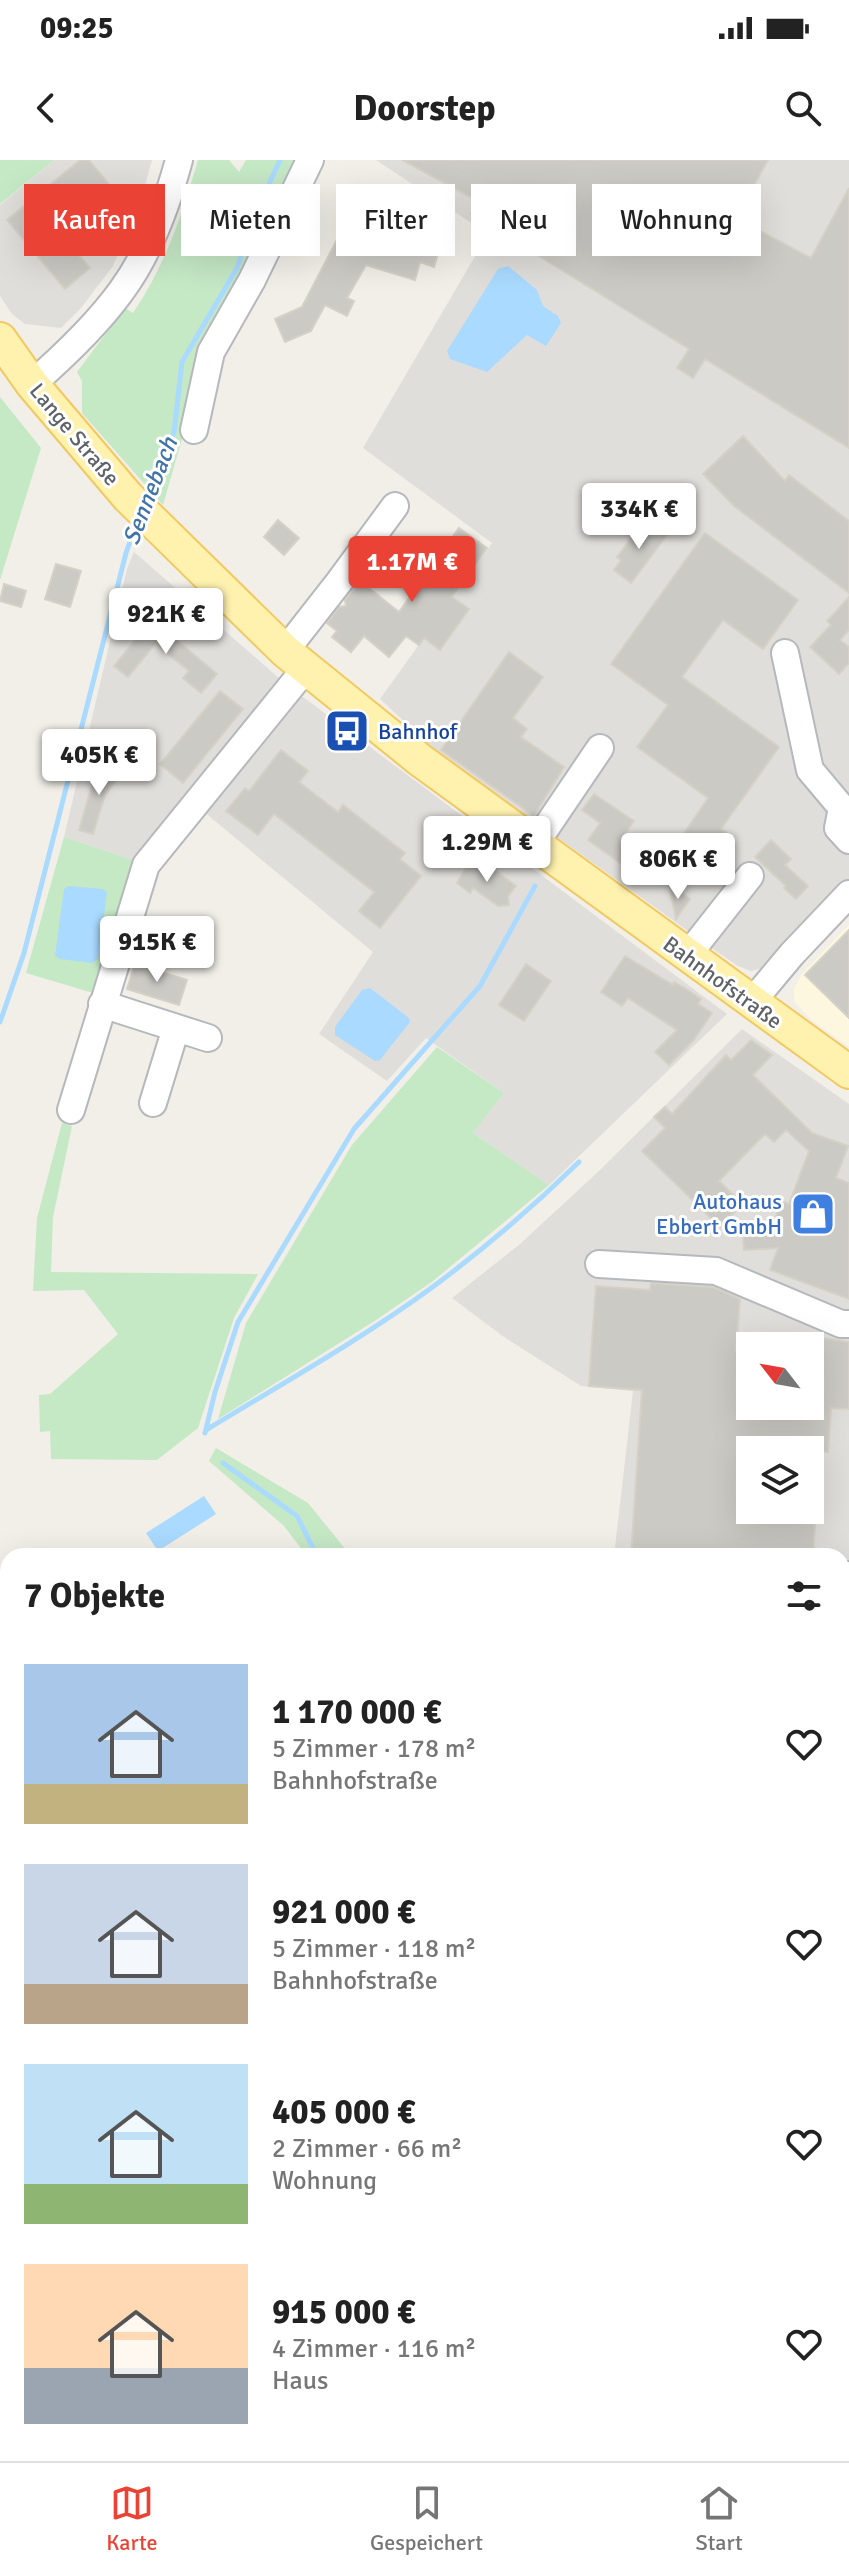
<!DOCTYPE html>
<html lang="de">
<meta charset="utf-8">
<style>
body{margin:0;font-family:Signika,sans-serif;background:#f2f2f2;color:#222;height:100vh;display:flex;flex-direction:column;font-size:30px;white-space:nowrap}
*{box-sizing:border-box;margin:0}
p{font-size:26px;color:#767676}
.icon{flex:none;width:44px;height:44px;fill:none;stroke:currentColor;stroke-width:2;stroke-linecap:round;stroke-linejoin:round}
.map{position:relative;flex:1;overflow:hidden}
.drawer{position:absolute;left:0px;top:1388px;width:850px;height:914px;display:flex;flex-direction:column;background:#fff;border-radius:24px 24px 0 0;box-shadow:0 8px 32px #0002}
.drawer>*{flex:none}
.guide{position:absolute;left:24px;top:24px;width:802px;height:72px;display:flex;gap:16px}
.needle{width:52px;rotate:301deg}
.controls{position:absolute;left:736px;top:1172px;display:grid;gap:16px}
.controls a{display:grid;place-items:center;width:88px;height:88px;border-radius:0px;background:#fff;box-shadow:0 8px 32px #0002;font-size:40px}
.price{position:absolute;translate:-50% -68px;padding:0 18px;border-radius:8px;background:#fff;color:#222;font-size:26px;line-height:52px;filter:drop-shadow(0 2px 4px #0008)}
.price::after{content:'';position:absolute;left:50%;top:48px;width:24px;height:18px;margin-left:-12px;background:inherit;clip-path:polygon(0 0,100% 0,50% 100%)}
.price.on{background:#ea4335;color:#fff}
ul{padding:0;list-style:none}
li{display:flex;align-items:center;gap:24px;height:200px;padding:0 24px}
li span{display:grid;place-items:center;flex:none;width:224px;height:160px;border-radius:0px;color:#555}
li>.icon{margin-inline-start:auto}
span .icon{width:96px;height:96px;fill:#fffc;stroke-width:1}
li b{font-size:34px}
h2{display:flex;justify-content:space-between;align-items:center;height:96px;padding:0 24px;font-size:34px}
.chip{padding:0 28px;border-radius:0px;background:#fff;box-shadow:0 8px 32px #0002;font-size:28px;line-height:72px}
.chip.on{background:#ea4335;color:#fff}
.status{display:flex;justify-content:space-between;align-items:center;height:56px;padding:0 40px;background:#fff;direction:ltr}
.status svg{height:22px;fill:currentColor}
header{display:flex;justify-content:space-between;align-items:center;height:104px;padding:0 24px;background:#fff;font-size:36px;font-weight:800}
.menu{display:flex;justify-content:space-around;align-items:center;height:112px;border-top:2px solid #e0e0e0;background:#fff;font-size:22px;color:#767676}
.menu a{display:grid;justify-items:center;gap:4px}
.menu .on{color:#ea4335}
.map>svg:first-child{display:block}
</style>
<div class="status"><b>09:25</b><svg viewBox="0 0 49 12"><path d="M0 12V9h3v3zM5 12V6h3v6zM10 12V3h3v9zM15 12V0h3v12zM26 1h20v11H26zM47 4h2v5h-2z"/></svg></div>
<header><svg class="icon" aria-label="back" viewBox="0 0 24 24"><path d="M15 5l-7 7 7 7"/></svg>Doorstep<svg class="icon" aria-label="search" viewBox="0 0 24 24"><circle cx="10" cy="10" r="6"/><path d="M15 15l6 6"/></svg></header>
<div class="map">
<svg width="849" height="2301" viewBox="0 0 849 2301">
<rect width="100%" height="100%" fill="#f1efe8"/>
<path fill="#fef7e0" d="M849 765V887L813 861 794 842V829L801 815Z"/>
<path fill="#e0deda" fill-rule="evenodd" d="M54 0H152L139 47 113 106 81 148 61 168 25 164 12 154 0 136V45Z
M376 0H849V719L766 807 751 811 738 806 716 791 434 589 380 539 492 383 363 288 488 74Z
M134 392 287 525 727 854 549 1025 473 973 504 933 426 878 387 921 319 874 373 792 192 642 142 703 64 677 127 409Z
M742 869 849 944V1734L842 1729V1396H614L633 1231 581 1226 504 1177 452 1138 520 1084 599 1011ZM750 1186H810V1246H750ZM750 1290H810V1350H750Z"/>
<path fill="#c5e8c5" d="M0 0H54L0 44Z
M198 0H229L239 12 246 0H297L184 272 163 345 82 253V221L77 212 125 148 133 153C165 106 182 55 198 0Z
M0 237 41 288 0 420Z
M64 677 142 703 100 835 26 813Z
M437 887 504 933 473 973 549 1025 433 1121 376 1160 218 1259 246 1163 352 985Z
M62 963 72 966 53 1057 51 1112 258 1114 234 1158 198 1268 157 1300 51 1299 50 1271 40 1272 39 1235 50 1234 118 1174 84 1130 33 1131 37 1058Z
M216 1288 308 1343 351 1396H307L284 1366 209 1301Z
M842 1733 849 1737V1918L842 1920Z"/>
<path fill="#aadaff" d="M508 106 537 130 543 146 558 156 561 163 546 186 527 175 487 212 450 199 447 191 498 109Z
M68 726 103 729 107 732 98 799 92 803 60 799 55 796 64 729Z
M370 828 409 858 410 862 380 900 375 901 335 875V867L362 830Z
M204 1336 216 1354 158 1391 146 1373Z"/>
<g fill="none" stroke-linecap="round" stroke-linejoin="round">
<path stroke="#aadaff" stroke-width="5" d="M146 337 174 272 182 202 237 108 254 57 280 0
M0 862 24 793 126 393 137 362
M206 1270C283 1223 362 1179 434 1126 485 1088 534 1046 579 1002
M205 1273 215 1232 238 1162 354 969 480 826 535 726
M223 1303 297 1356 317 1396"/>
</g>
<path fill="#cccac5" stroke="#d6d1c6" stroke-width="2" d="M80 0H89L120 37 67 81 90 108 65 129 7 60Z
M402 0H768L736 58 811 98 849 28V288L705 199 693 218 677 208 689 189 471 54 478 41Z
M342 70 388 92 390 86 411 92 417 72 442 80 434 107 420 102 415 120 366 105 347 138 354 141 347 156 325 145 311 171 285 182 275 159 302 147Z
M743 276 785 321 789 315 849 361V433L734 346 703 314Z
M278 360 299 378 284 395 264 377Z
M649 362 667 375 631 423 614 410 621 400 617 397 638 369 642 372Z
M459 368 487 388 452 437 469 449 440 490 424 478 419 485 406 476 389 497 364 476 351 492 332 477 337 471 327 463 339 447 346 446 345 440 360 421 399 452Z
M705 373 798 440 763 489 723 460 682 517 779 587 721 669 734 678 725 690 713 682 697 704 674 688 708 638 637 587 668 545 611 504Z
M56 404 81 411 70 447 45 439Z
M4 424 26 431 21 447 0 441Z
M849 437V470L840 480 849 487V503L839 514 810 487 831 465 827 461Z
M152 459 217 514 201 533 183 518 189 511 155 484 128 517 114 506Z
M509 492 543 517 513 558 527 569 521 577 564 607 534 656 441 590Z
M220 531 243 549 183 623 160 604Z
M110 576 124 587 109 604 95 593Z
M281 590 308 611 299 622 338 652 343 645 405 693 400 699 421 716 380 768 359 751 374 732 274 654 258 675 226 651 245 628 249 631Z
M111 602 123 612 105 635 93 674 79 670 92 625Z
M594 634 634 661 622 678 632 685 620 703 588 680 600 663 582 650Z
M771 680 791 699 785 705 808 726 796 739 784 728 786 726 755 697Z
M469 702 484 713 489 706 516 726 508 736 509 745 498 746 473 728 470 733 457 723Z
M669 724 690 739 676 759Z
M849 770V858L805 815Z
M625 796 673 825 674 822 688 830 701 839 698 844 712 853 693 881 669 905 655 892 677 870 628 838 622 846 601 832Z
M135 804 187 820 179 845 127 829Z
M526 804 551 821 524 861 499 845Z
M751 880 772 895 753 915 812 973 848 986 836 1018 849 1023V1139L770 1110 778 1088 744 1090 743 1074 769 1073 782 1041 789 1044 809 991 786 970 774 982 765 974 719 1021 743 1044 720 1067 642 991 665 968 654 957 665 947 672 954 726 895 731 900Z
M651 1123 713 1127 740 1139 736 1190 750 1191V1246H812L816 1177 849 1182V1249L831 1248 828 1292 750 1290V1350H816L813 1396H631L642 1230 589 1226 592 1180 596 1126 650 1130Z"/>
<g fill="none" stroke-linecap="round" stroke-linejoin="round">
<g stroke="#b5b8bc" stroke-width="30">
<path id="minor" d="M32 224C64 196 97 165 122 130 149 93 167 44 179 0
M194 270 211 192 252 120 310 0
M285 491 339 422 395 346
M785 493 810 610 842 648 838 668 849 680
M535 684 600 588
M687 796 750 716
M751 843 792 794 849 734
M102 844 208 878
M153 943 176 868
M71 950 146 705 306 508
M599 1104 716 1111 841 1164H849
M842 1425 849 1415
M842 1613 849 1618
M842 2058 849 2056
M0 2090H8
M0 2202 8 2169
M842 2274 849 2281
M398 2294 408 2301
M567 2294V2301
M848 2301 849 2300"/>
</g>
<g stroke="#f2c960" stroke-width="36">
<path id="major" d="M0 179 32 224 128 337 285 491 420 600 849 912"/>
</g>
<use href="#minor" stroke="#fff" stroke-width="26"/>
<use href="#major" stroke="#fff2af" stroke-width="32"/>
</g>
<defs>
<g id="bus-square" transform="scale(2.3)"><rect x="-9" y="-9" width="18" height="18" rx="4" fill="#1a4fb4" stroke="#fff"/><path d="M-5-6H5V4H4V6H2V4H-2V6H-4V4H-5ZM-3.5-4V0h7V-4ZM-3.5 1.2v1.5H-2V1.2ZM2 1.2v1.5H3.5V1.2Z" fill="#fff"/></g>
<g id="shop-square" transform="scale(2.3)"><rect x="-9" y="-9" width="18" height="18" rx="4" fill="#3f7fe0" stroke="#fff"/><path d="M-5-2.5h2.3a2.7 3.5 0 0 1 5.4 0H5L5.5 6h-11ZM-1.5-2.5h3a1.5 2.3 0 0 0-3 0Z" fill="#fff"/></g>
</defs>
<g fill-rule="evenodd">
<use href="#bus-square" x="347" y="571"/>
<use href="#shop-square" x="813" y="1054"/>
</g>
<g text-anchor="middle" stroke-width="6" stroke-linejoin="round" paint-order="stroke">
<g font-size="22" fill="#5f6368" stroke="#fff">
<text transform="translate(75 274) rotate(50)" y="8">Lange Straße</text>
<text transform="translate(723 822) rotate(36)" y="8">Bahnhofstraße</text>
</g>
<g font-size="22" fill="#164399" stroke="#fff" text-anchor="start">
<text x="378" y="579">Bahnhof</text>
</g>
<g font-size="22" fill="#366cbe" stroke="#fff" text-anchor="end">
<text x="782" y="1049">Autohaus<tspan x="782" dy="25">Ebbert GmbH</tspan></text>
</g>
<g font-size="24" font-style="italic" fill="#4174aa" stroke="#fff">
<text transform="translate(150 331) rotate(-69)" y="8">Sennebach</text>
</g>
</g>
</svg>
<div class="controls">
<a><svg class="needle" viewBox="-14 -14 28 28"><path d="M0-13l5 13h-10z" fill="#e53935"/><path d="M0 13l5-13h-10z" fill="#767676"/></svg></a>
<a><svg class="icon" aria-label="layers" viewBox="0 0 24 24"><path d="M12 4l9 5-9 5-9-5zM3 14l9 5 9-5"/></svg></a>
</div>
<b class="price" style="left:639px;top:391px">334K €</b>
<b class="price on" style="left:412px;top:444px">1.17M €</b>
<b class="price" style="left:166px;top:496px">921K €</b>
<b class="price" style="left:99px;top:637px">405K €</b>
<b class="price" style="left:487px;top:724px">1.29M €</b>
<b class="price" style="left:678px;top:741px">806K €</b>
<b class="price" style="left:157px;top:824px">915K €</b>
<div class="guide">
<a class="chip on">Kaufen</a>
<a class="chip">Mieten</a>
<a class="chip">Filter</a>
<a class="chip">Neu</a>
<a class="chip">Wohnung</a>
</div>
<section class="drawer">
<h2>7 Objekte<svg class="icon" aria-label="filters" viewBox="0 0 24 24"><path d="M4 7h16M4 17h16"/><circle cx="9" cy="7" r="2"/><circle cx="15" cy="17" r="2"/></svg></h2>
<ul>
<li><span style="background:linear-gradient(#a9c7e8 75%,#c2b280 0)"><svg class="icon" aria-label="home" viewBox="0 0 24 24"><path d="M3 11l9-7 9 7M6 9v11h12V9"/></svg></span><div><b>1 170 000 €</b><p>5 Zimmer · 178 m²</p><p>Bahnhofstraße</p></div><svg class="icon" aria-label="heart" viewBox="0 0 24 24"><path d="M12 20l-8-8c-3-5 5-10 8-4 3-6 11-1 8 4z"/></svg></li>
<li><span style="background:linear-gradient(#c9d6e8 75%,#b9a48a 0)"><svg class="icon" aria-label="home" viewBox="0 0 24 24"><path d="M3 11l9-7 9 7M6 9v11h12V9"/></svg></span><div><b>921 000 €</b><p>5 Zimmer · 118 m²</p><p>Bahnhofstraße</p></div><svg class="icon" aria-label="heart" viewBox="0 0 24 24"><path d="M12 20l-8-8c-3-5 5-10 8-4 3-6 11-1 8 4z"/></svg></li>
<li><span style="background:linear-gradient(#bfe0f5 75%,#8fb573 0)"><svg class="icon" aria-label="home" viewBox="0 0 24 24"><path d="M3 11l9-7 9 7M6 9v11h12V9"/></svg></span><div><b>405 000 €</b><p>2 Zimmer · 66 m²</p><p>Wohnung</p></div><svg class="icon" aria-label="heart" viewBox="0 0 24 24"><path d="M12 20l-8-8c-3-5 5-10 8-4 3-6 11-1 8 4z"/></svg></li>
<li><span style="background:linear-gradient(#ffd9b3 65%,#9aa5b1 0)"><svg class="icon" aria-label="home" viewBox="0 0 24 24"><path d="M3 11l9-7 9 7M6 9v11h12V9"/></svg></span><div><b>915 000 €</b><p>4 Zimmer · 116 m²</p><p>Haus</p></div><svg class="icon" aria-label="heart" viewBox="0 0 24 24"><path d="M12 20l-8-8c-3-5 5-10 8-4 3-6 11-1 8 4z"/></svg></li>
</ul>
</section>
</div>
<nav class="menu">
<a class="on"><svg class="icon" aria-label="map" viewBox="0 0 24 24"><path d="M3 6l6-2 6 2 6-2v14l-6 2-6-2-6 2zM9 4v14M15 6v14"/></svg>Karte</a>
<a><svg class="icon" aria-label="saved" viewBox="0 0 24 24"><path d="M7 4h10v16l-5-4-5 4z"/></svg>Gespeichert</a>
<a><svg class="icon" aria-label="home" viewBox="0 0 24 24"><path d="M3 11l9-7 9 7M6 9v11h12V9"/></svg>Start</a>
</nav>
